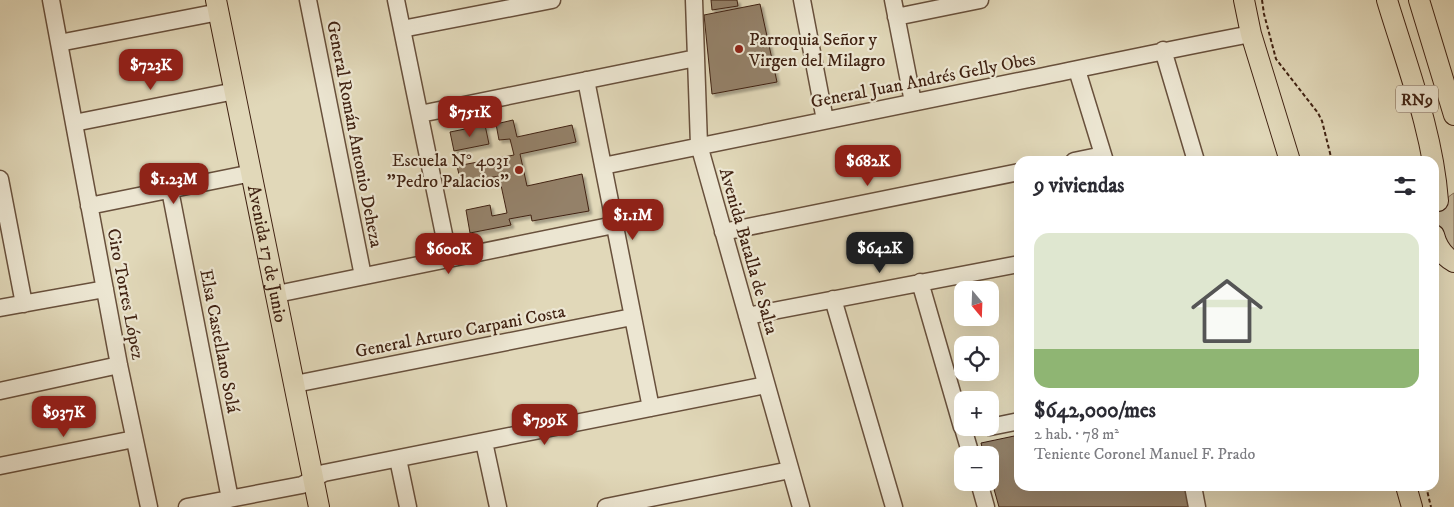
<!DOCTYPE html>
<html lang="es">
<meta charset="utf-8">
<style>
body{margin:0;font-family:"IM FELL DW Pica",serif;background:#f7f7f7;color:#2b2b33;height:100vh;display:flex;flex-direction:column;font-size:19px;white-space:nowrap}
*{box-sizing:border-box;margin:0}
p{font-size:16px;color:#7c7c81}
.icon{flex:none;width:28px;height:28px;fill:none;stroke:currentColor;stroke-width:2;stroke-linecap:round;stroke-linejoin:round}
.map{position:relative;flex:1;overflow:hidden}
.side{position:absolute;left:1014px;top:156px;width:425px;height:335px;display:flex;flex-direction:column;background:#fff;border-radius:15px;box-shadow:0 5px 20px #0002}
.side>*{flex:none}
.needle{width:32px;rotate:161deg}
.tools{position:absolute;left:954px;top:281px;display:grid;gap:10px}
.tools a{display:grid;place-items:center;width:45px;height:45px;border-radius:10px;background:#fff;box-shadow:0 5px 20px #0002;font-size:25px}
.price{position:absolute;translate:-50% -42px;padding:0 11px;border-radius:10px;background:#8f2418;color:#fff;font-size:16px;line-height:32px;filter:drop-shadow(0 1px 2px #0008)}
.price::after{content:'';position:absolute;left:50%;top:30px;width:15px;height:11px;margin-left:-8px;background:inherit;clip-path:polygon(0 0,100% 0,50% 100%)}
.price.current{background:#222;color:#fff}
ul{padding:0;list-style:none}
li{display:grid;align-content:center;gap:10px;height:265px;padding:0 20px}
li span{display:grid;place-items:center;height:155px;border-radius:15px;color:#555}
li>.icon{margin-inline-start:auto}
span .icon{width:90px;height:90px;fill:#fffc;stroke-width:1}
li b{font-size:21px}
h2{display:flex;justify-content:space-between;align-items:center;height:60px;padding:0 20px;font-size:21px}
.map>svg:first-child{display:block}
</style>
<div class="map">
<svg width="1454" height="507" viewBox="0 0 1454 507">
<defs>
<filter id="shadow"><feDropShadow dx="3" dy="3" stdDeviation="1" flood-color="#0004"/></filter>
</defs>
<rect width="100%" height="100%" fill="#e1d8b9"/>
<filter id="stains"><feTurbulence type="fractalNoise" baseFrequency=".004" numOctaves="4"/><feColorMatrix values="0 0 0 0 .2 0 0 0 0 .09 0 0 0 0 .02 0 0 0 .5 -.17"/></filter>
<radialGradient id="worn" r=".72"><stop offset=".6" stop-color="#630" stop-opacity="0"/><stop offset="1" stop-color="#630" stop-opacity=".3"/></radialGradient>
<path fill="#c6b99d" stroke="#836e58" d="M1454 193V259C1448 250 1440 241 1436 231 1431 218 1443 199 1454 193Z"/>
<path fill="#948169" stroke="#402212" filter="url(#shadow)" d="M711 0H737L738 6 712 10Z
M760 4 777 82 712 94 704 15Z
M513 120 517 137 572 125 576 142 520 154 527 186 582 174 589 211 532 221 531 215 509 219 511 225 470 233 466 210 490 205 492 216 507 213 499 176 461 183 457 166 514 155 510 139 499 140 496 124Z
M485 125 489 144 454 151 450 132Z
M1019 435V486H1185L1189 507H999L990 475V455H984L981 443Z"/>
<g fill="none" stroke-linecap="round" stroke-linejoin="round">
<g stroke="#68503c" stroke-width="19">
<path id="minor" d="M51 0 119 365 149 507
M308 0 363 276
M396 0 449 259
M694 0 699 145 801 507
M802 0 825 120
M893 0 913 102
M896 17 980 0
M402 29 552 0
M59 43 219 12
M1163 50 1196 161
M1077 70 1105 161
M586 80 651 408
M420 114 696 58
M74 123 235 91
M1074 161 1103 155
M603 166C744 136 886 108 1029 79 1103 64 1177 48 1251 34
M0 179 24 304
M170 190 230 499
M89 206 252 173
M723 232 1019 172
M920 282 962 427
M277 294 614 225
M833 299 894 507
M0 308 105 289
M747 316 1019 264
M295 384 632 317
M0 391 119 365
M990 427 1019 421
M963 428 971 455
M484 442 498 507
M398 459 408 507
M0 466 134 439
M979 482 986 507
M1193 486 1197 507
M187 507 302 485 324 473 766 385
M606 507 790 470"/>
</g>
<g stroke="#402212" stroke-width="22">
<g id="major">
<path id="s1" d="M216 0 319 507"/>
<path d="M1244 0 1251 34 1290 161"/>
<path d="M1387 0C1407 66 1433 132 1438 201"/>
<path d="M1419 0 1454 115"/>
<path d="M1434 235C1437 247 1443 256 1454 262"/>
<path d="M1406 486 1412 507"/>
</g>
</g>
<path stroke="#402212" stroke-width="2" stroke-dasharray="4 2.5" stroke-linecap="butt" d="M1262 0 1264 14 1276 59 1318 113 1322 121 1332 161
M1426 486 1431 507"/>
<use href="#minor" stroke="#ece6d2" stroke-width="16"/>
<use href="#major" stroke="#e1d8b9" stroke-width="20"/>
</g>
<g fill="#8f2418" stroke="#ece6d2" stroke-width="2">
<circle cx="739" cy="49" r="5"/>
<circle cx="519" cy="170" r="5"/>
</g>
<g text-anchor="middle" stroke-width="4.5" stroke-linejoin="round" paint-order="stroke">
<rect fill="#ece6d2" stroke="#745d4c" stroke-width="1" x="1396" y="85.5" width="42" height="27" rx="4"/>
<g font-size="16" font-weight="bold" fill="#402212">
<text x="1417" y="105">RN9</text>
</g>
<g font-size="18" fill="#402212" stroke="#ece6d2" text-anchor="start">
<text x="749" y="45">Parroquia Señor y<tspan x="749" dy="21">Virgen del Milagro</tspan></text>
<text x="509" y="166" text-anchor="end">Escuela N° 4031<tspan x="509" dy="21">"Pedro Palacios"</tspan></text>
</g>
<g font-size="18" fill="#402212" stroke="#ece6d2">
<text transform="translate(923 80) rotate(-11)" y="6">General Juan Andrés Gelly Obes</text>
<text transform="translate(355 134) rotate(79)" y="6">General Román Antonio Deheza</text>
<text transform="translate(749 251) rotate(74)" y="6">Avenida Batalla de Salta</text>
<text dy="6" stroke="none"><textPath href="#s1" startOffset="259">Avenida 17 de Junio</textPath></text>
<text transform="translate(126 294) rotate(79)" y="6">Ciro Torres López</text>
<text transform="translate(460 331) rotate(-11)" y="6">General Arturo Carpani Costa</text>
<text transform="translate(220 341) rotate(79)" y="6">Elsa Castellano Solá</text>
</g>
</g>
<rect width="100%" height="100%" filter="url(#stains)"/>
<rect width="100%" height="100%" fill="url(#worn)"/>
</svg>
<div class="tools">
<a><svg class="needle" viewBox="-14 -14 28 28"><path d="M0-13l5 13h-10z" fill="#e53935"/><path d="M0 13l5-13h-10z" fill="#7c7c81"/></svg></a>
<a><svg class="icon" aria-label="locate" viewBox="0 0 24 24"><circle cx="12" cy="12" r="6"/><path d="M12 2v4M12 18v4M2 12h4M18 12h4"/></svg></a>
<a>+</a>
<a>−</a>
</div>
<b class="price" style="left:151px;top:91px">$723K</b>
<b class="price" style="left:470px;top:138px">$751K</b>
<b class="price" style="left:868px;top:187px">$682K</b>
<b class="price" style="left:174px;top:205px">$1.23M</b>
<b class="price" style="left:633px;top:241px">$1.1M</b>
<b class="price current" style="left:880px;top:274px">$642K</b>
<b class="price" style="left:449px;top:275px">$600K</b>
<b class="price" style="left:64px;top:438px">$937K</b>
<b class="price" style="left:545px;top:446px">$799K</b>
<section class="side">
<h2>9 viviendas<svg class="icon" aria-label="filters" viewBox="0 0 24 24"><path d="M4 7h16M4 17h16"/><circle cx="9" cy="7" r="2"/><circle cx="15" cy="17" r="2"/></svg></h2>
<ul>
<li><span style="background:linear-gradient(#dfe7d0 75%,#8fb573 0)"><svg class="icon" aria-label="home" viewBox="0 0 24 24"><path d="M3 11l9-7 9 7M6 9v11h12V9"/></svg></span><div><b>$642,000/mes</b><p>2 hab. · 78 m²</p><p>Teniente Coronel Manuel F. Prado</p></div></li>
</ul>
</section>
</div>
